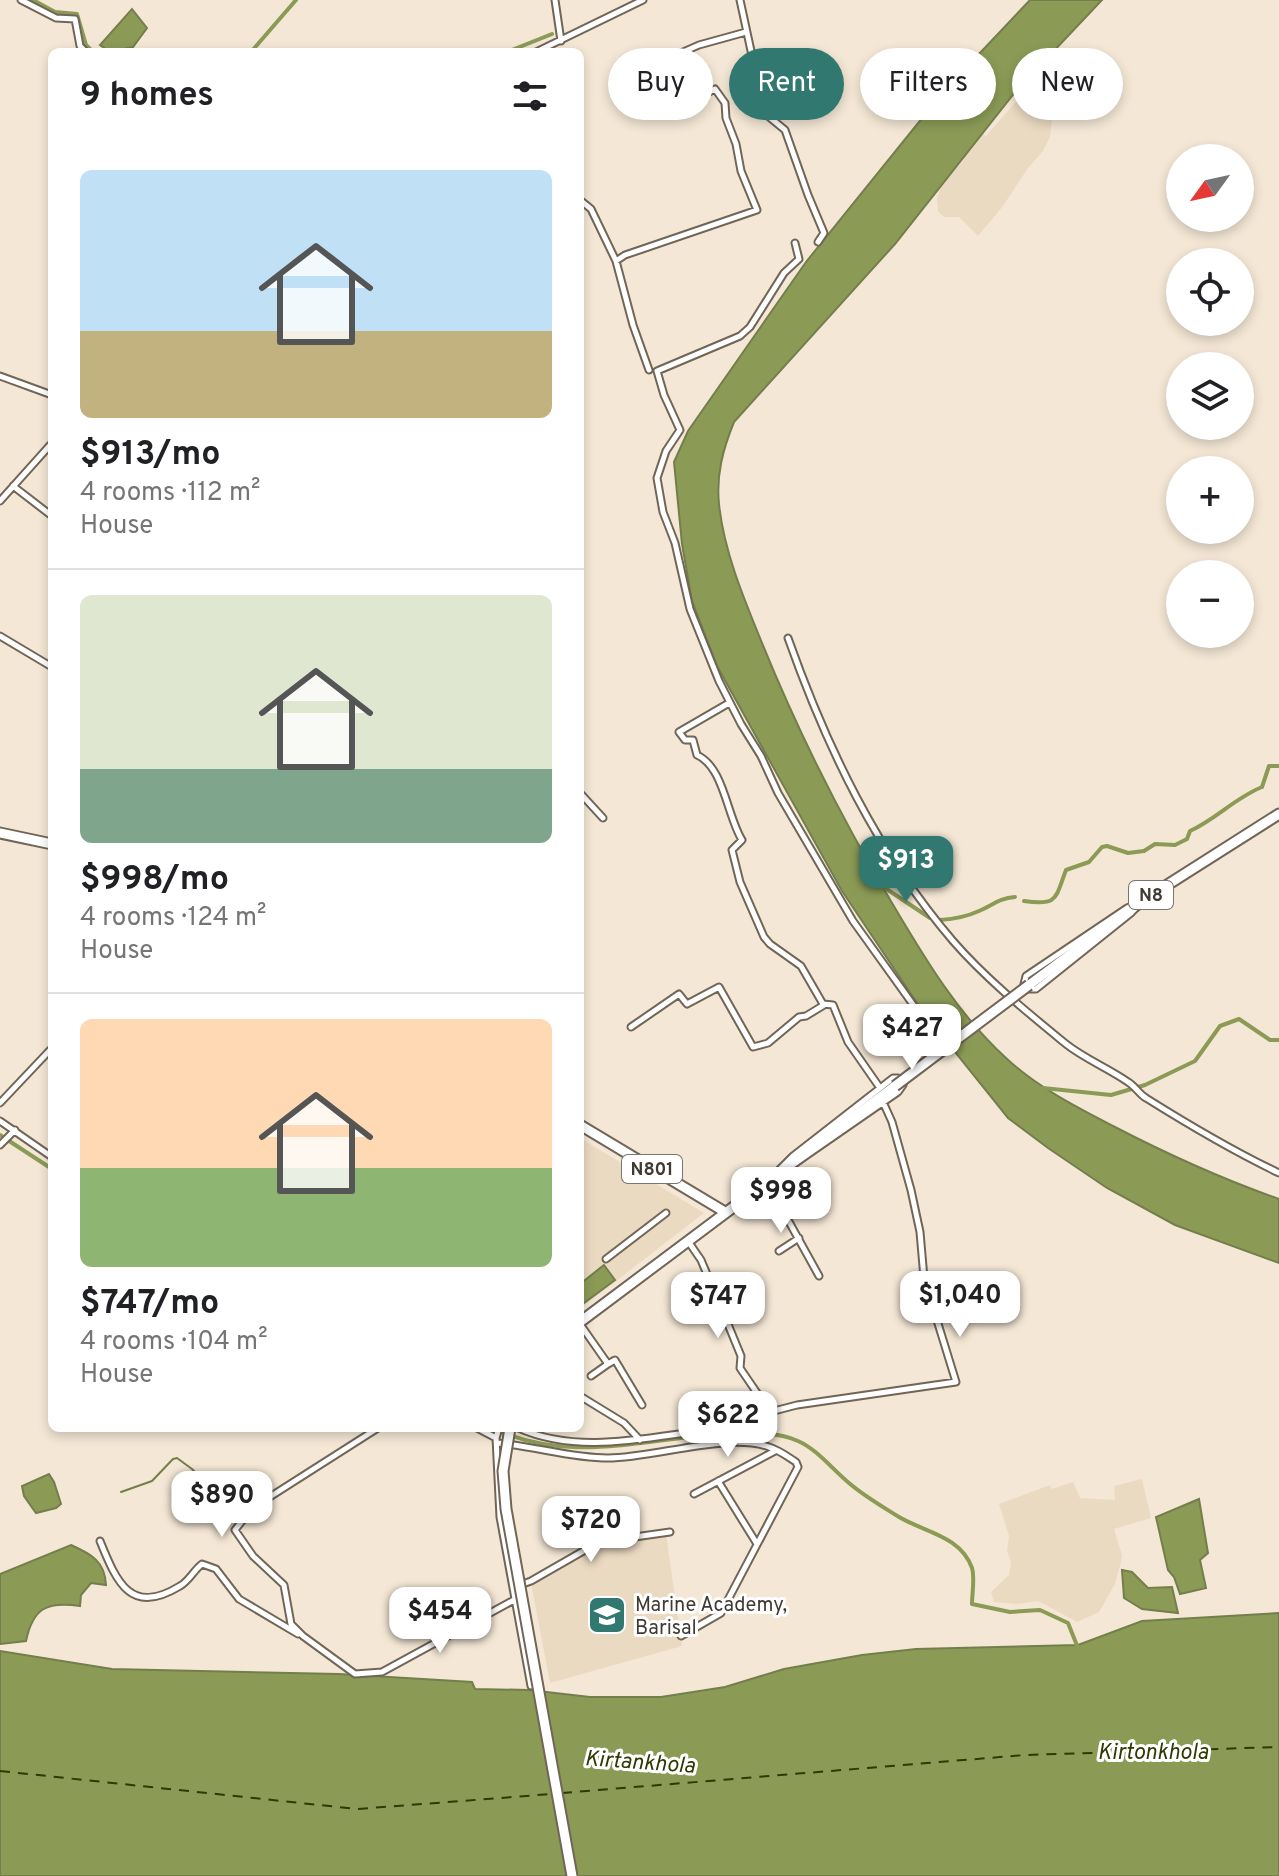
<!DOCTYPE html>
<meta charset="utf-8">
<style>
body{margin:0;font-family:Overpass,sans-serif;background:#f2f2f2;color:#202124;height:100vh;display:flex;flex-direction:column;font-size:30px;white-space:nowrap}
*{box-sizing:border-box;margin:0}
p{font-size:26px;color:#757577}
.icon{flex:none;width:44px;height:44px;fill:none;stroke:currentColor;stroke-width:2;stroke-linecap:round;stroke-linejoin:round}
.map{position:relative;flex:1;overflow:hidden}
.side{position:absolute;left:48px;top:48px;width:536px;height:1384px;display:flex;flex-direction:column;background:#fff;border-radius:12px;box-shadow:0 4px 12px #0003}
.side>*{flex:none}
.banner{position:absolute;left:608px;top:48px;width:550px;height:72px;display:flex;gap:16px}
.needle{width:52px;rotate:237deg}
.buttons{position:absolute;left:1166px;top:144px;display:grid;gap:16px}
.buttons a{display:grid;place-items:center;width:88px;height:88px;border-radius:50%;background:#fff;box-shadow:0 4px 12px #0003;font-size:40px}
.price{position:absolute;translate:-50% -68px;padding:0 18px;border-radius:16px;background:#fff;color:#222;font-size:26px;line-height:52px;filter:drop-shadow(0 2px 4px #0008)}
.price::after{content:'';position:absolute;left:50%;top:48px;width:24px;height:18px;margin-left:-12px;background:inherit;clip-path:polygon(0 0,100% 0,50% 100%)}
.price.current{background:#317870;color:#fff}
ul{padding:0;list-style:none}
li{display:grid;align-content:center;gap:16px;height:424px;padding:0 32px}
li+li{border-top:2px solid #e0e0e0}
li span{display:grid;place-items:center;height:248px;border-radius:12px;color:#555}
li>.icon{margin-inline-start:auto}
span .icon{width:144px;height:144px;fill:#fffc;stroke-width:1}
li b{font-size:34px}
h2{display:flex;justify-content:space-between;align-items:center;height:96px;padding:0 32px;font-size:34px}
.chip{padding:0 28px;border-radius:36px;background:#fff;box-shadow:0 4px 12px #0003;font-size:28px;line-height:72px}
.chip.current{background:#317870;color:#fff}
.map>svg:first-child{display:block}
</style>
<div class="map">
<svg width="1279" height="1876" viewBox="0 0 1279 1876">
<rect width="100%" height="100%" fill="#f4e7d5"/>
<path fill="#ebdac2" d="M1035 80 1042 84 1054 99 1050 137 1043 151 1028 168 1003 206 978 236 959 217H944L938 211 937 199 941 185 963 161 964 146 978 132 986 136Z
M580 1138 704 1213 580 1309Z
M1142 1479 1151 1518 1114 1529 1122 1555 1121 1562 1115 1584 1099 1612 1077 1622 1038 1601 1017 1604 994 1602 991 1592 1009 1575 1011 1562 1007 1551 1009 1536 999 1504 1050 1485 1052 1489 1073 1482 1080 1498 1115 1500 1114 1486Z
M666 1534 682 1646 550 1683 531 1583 603 1544Z"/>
<path fill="#8b9b56" stroke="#747e4c" stroke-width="2" d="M1030 0H1102L1016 91 895 244 734 422C723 449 716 475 719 504 724 552 744 599 762 643 799 734 844 823 895 908 927 962 959 1015 1006 1058 1037 1087 1076 1107 1113 1126 1167 1154 1222 1179 1279 1199V1263L1175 1225 1107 1188 1048 1148 1008 1118 923 1012 842 891 717 666 692 601 682 544 674 462 688 431 806 262 944 91Z
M132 9 147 28 133 47 110 52 100 45Z
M604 1265 615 1280 580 1306V1284Z
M49 1474 54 1482 61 1504 56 1508 36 1513 24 1496 22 1486Z
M1199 1499 1208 1553 1200 1560 1206 1588 1180 1594 1174 1577 1168 1570 1156 1517Z
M71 1545C91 1554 105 1561 106 1585L91 1583 81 1595 80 1606C47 1601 33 1608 26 1641L0 1644V1574Z
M1122 1570 1132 1572 1148 1588 1172 1587 1178 1613 1142 1609 1124 1598Z
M1279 1613V1876H0V1651L112 1669 339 1674 472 1682 475 1689 529 1690 590 1697H661L725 1687 784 1669 862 1655 916 1649 1078 1645 1142 1621Z"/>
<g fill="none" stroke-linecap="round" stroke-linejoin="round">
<path stroke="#747e4c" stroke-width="2" d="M121 1492 152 1481 173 1459 177 1458 192 1469 239 1516"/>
<path stroke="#8b9b56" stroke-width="4" d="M33 0 55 12 77 14 86 45 93 52
M251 52 296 0
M507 52 552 34
M879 884 930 918
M1024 901C1058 906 1055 899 1066 870L1089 862 1102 847 1107 846 1128 853 1144 851 1155 844 1175 845 1187 839 1190 831C1216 819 1235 798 1262 787L1269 766H1279
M940 920C954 919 966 917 979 911 993 905 999 898 1015 897
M1043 1088 1111 1095 1145 1085 1195 1061 1220 1026 1239 1019 1270 1040H1279
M0 1135 52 1169
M492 1428C571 1465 644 1438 726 1434 749 1433 776 1431 798 1441 818 1450 832 1469 849 1483 864 1496 883 1507 899 1517 924 1532 961 1536 972 1568 975 1578 972 1594 972 1604L1010 1612 1040 1610 1068 1623 1078 1648"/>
<path stroke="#2f3901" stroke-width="2" stroke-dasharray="10 8" stroke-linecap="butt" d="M0 1771 357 1809 552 1794
M562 1793 1025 1755 1279 1747"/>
<g stroke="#706556" stroke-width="9">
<path id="minor" d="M21 0 56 18 75 19 80 46 86 52
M555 0 561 41
M740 0 756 74 768 116 785 130 808 195 824 233 818 242
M536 52 643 0
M580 200 591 209 616 261 625 255 757 210 741 171 736 144 726 118 725 103 715 89 693 100 670 77 667 59 699 45 746 32
M795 243 799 259 784 273 750 327 740 336 657 371 664 395 680 430 666 451 657 478 663 512 675 543 690 609 719 681 741 724 761 756 778 793 853 921 942 1045
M616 261 633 325 649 370
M0 376 52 395
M13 486 52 516
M0 501 52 443
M0 636 52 667
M788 638C827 748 877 852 953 941 986 979 1027 1012 1066 1044 1085 1059 1108 1068 1128 1082 1135 1086 1139 1094 1146 1098 1189 1125 1233 1151 1279 1173
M729 703 679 732 685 740H693L697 755C724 767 727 816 742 840L732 850 740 882 764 937 770 944 801 966 823 1004 833 1005 848 1042 880 1088
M580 793 603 818
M1142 901 1131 913 1036 989H1028L1024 984 1026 976 1127 908Z
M631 1027 679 994 687 1004 719 987 753 1047 768 1043 799 1017 806 1016 824 1005
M893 1078H898L903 1085 898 1092 797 1162 773 1176 793 1156Z
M0 1103 52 1048
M0 1121 52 1157
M0 1145 15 1130
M767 1182 819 1276
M779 1251 799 1238
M606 1259 666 1213
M580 1324 608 1364 615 1360 642 1405
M591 1376 608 1364
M580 1396 624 1423 640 1440
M770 1412 797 1405 956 1382 924 1278 920 1232 911 1190 892 1122 883 1102
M378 1428 265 1500 249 1512 235 1530 253 1556 284 1585 291 1624 303 1636 355 1674 382 1672 514 1600
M477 1428 496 1438
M499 1428 496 1438 500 1517 531 1686
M518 1428C581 1456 651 1436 717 1429 736 1427 754 1429 772 1428L770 1412 740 1368 741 1356 725 1317 701 1260 688 1241
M497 1443C535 1446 570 1458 608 1458 655 1458 727 1432 769 1447 779 1450 788 1457 796 1462L798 1467 721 1613 681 1636
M718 1481 757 1544
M694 1494 775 1451
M100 1541C117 1583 131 1616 180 1586 189 1581 194 1570 202 1564L216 1569 239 1599 298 1634
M520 1585 531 1581 599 1542 670 1532"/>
</g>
<g stroke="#706556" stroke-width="13">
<path id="trunk" d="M0 833 52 844
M1029 985 1142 901 1279 814
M580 1125 725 1212
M580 1322 895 1086"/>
</g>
<use href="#minor" stroke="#fff" stroke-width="5"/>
<use href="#trunk" stroke="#fff" stroke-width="9"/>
<g stroke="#706556" stroke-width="13" stroke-linecap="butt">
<path id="trunk-bridge" d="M895 1086 1029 985
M510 1428 503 1471 506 1509 572 1876"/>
</g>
<use href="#trunk-bridge" stroke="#fff" stroke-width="9"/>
</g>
<defs>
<g id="university-square" transform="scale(2)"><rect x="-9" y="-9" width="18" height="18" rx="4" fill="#317870" stroke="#fff"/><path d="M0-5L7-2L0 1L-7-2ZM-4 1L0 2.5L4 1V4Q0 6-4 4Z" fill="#fff"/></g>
</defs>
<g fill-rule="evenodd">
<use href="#university-square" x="607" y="1615"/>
</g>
<g text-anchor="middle" stroke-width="6" stroke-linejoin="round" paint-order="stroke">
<g fill="#fff" stroke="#797571" stroke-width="2">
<rect x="1129" y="881" width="44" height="28" rx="6"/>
<rect x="622" y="1155" width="60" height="28" rx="6"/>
</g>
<g font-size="18" font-weight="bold" fill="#3f3a34">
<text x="1151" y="901">N8</text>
<text x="652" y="1175">N801</text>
</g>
<g font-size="20" fill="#3f3a34" stroke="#fff" text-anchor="start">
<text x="635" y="1611">Marine Academy,<tspan x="635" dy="23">Barisal</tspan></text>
</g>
<g font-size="22" font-style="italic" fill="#2f3901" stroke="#fff">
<text x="1153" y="1759">Kirtonkhola</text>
<text transform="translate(640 1761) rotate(4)" y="8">Kirtankhola</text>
</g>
</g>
</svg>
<div class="buttons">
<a><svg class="needle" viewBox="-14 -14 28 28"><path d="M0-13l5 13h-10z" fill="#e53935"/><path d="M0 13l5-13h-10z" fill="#757577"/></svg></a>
<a><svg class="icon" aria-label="locate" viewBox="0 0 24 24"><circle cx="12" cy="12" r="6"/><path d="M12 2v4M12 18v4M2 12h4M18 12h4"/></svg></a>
<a><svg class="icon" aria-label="layers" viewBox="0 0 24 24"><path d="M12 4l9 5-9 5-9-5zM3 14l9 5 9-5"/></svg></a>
<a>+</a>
<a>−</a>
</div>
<b class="price current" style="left:906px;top:904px">$913</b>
<b class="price" style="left:912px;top:1072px">$427</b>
<b class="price" style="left:781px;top:1235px">$998</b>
<b class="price" style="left:960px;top:1339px">$1,040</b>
<b class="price" style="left:718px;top:1340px">$747</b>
<b class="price" style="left:728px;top:1459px">$622</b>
<b class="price" style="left:222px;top:1539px">$890</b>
<b class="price" style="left:591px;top:1564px">$720</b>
<b class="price" style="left:440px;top:1655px">$454</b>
<div class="banner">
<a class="chip">Buy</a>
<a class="chip current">Rent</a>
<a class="chip">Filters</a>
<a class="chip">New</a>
</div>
<section class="side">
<h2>9 homes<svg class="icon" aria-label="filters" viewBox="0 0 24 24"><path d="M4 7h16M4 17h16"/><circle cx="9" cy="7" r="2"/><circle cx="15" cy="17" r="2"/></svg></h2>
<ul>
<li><span style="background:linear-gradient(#bfe0f5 65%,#c2b280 0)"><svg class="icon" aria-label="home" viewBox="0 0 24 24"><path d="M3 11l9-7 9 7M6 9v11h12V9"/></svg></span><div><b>$913/mo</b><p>4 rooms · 112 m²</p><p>House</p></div></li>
<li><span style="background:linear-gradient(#dfe7d0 70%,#7fa58c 0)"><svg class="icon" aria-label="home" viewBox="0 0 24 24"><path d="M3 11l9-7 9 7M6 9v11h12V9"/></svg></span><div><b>$998/mo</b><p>4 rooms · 124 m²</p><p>House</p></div></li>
<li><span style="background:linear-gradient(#ffd9b3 60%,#8fb573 0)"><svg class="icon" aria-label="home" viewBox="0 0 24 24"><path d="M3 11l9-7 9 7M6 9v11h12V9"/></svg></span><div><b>$747/mo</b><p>4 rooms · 104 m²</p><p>House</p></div></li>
</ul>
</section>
</div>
